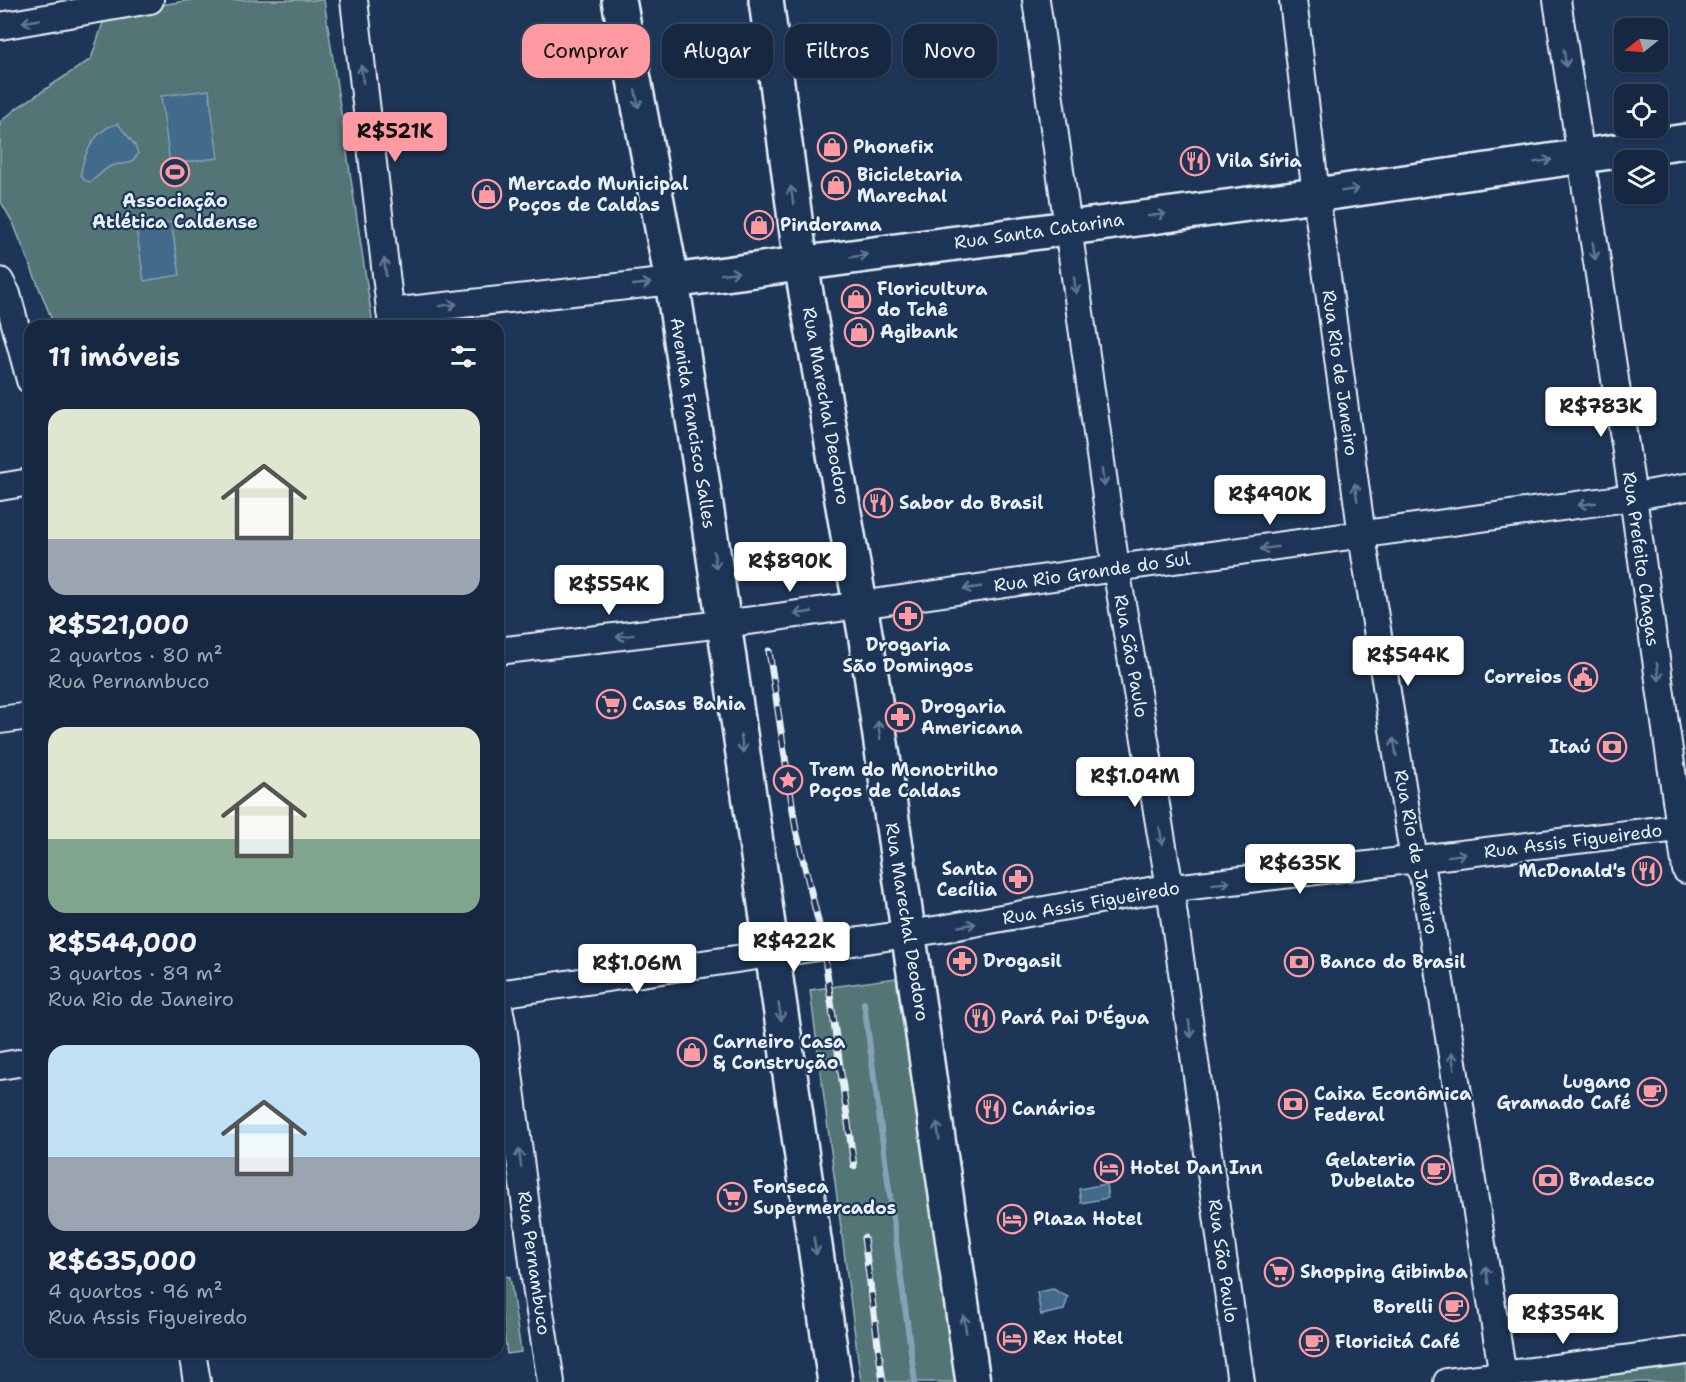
<!DOCTYPE html>
<html lang="pt">
<meta charset="utf-8">
<style>
body{margin:0;font-family:"Shantell Sans",sans-serif;background:#1f3048;color:#f1f3f6;height:100vh;display:flex;flex-direction:column;font-size:22px;white-space:nowrap}
*{box-sizing:border-box;margin:0}
p{font-size:20px;color:#9ea6b1}
.icon{flex:none;width:33px;height:33px;fill:none;stroke:currentColor;stroke-width:2;stroke-linecap:round;stroke-linejoin:round}
.map{position:relative;flex:1;overflow:hidden}
.drawer{position:absolute;left:24px;top:320px;width:480px;height:1038px;display:flex;flex-direction:column;background:#162841;border-radius:18px;box-shadow:0 2px 4px #0004,0 0 0 2px #35445a}
.drawer>*{flex:none}
.guide{position:absolute;left:522px;top:24px;width:570px;height:54px;display:flex;gap:12px}
.needle{width:39px;rotate:253deg}
.fabs{position:absolute;left:1614px;top:18px;display:grid;gap:12px}
.fabs a{display:grid;place-items:center;width:54px;height:54px;border-radius:12px;background:#162841;box-shadow:0 2px 4px #0004,0 0 0 2px #35445a;font-size:30px}
.price{position:absolute;translate:-50% -51px;padding:0 14px;border-radius:6px;background:#fff;color:#222;font-size:20px;line-height:39px;filter:drop-shadow(0 2px 3px #0008)}
.price::after{content:'';position:absolute;left:50%;top:36px;width:18px;height:14px;margin-left:-9px;background:inherit;clip-path:polygon(0 0,100% 0,50% 100%)}
.price.active{background:#ff9aa2;color:#111}
ul{padding:0;list-style:none}
li{display:grid;align-content:center;gap:12px;height:318px;padding:0 24px}
li span{display:grid;place-items:center;height:186px;border-radius:18px;color:#555}
li>.icon{margin-inline-start:auto}
span .icon{width:108px;height:108px;fill:#fffc;stroke-width:1}
li b{font-size:26px}
h2{display:flex;justify-content:space-between;align-items:center;height:72px;padding:0 24px;font-size:26px}
.tag{padding:0 21px;border-radius:18px;background:#162841;box-shadow:0 2px 4px #0004,0 0 0 2px #35445a;font-size:21px;line-height:54px}
.tag.active{background:#ff9aa2;color:#111}
.map>svg:first-child{display:block}
</style>
<div class="map">
<svg width="1686" height="1382" viewBox="0 0 1686 1382">
<rect width="100%" height="100%" fill="#1d3557"/>
<filter id="ink" filterUnits="userSpaceOnUse"><feTurbulence type="fractalNoise" baseFrequency=".0167" numOctaves="2"/><feDisplacementMap in="SourceGraphic" scale="12" xChannelSelector="R" yChannelSelector="G"/><feConvolveMatrix kernelMatrix="1 2 1 2 8 2 1 2 1" color-interpolation-filters="sRGB"/></filter>
<g filter="url(#ink)">
<path fill="#527475" stroke="#9db2b6" stroke-width="1.5" d="M191 0H324L373 325H54L14 225 0 200V122L17 108 91 59 106 14Z
M896 978 957 1382H861L810 990Z
M498 1275 510 1277 521 1352 507 1354 498 1288Z
M1686 1366V1382H1560Z"/>
<path fill="#436b8b" stroke="#85a1b7" stroke-width="1.5" d="M209 90 218 158 170 164 161 96Z
M118 124 135 145 138 154C127 170 122 160 109 167 102 171 97 178 90 182L84 180 81 175C82 155 97 127 118 124Z
M171 222 180 275 144 281 136 227Z
M1106 1184 1108 1198 1081 1203 1079 1189Z
M1053 1289 1068 1297 1064 1310 1041 1315 1037 1292Z"/>
<g fill="none" stroke-linecap="round" stroke-linejoin="round">
<path stroke="#85a1b7" stroke-width="6" d="M864 1003 915 1382"/>
<g stroke="#e8f1f8" stroke-width="30">
<path id="minor" d="M354 0 392 326
M1036 0 1116 568 1170 888 1241 1382
M1293 0 1316 195 1362 536 1414 860 1423 874 1504 1382
M1557 0 1633 497 1686 870
M0 26 150 0
M0 281 7 294 30 380
M390 312 672 281
M0 487 30 482
M498 651 763 619 1116 568 1613 500 1686 487
M0 720 30 716
M498 994 941 929 1149 891 1686 827
M498 1002 504 1034 537 1293 551 1382
M0 1066 30 1061
M192 1352 197 1382
M1447 1382 1686 1351"/>
</g>
<g stroke="#e8f1f8" stroke-width="38">
<path id="major" d="M619 0 672 281 724 624 835 1382
M766 0 801 264 866 639 973 1382
M672 281 1316 195 1686 141"/>
</g>
<use href="#minor" stroke="#1d3557" stroke-width="26"/>
<use href="#major" stroke="#1d3557" stroke-width="33"/>
<g stroke="#e8f1f8" stroke-width="7">
<path id="rail" d="M769 651 796 830 822 937 854 1166
M864 1238 883 1382"/>
</g>
<use href="#rail" stroke="#1d3557" stroke-width="4.5" stroke-dasharray="14" stroke-linecap="butt"/>
</g>
<defs><path id="oneway-shaft" d="M-6 0H5M1.5-3L5.5 0L1.5 3" fill="none" stroke-width="1.6" stroke-linecap="round" stroke-linejoin="round" transform="scale(1.5)"/></defs>
<g stroke="#64778f">
<use href="#oneway-shaft" transform="translate(31 21) rotate(170)"/>
<use href="#oneway-shaft" transform="translate(1565 58) rotate(82)"/>
<use href="#oneway-shaft" transform="translate(362 74) rotate(-97)"/>
<use href="#oneway-shaft" transform="translate(637 99) rotate(79)"/>
<use href="#oneway-shaft" transform="translate(1543 161) rotate(-9)"/>
<use href="#oneway-shaft" transform="translate(1350 190) rotate(-9)"/>
<use href="#oneway-shaft" transform="translate(792 195) rotate(-98)"/>
<use href="#oneway-shaft" transform="translate(1157 215) rotate(-7)"/>
<use href="#oneway-shaft" transform="translate(1594 251) rotate(81)"/>
<use href="#oneway-shaft" transform="translate(859 256) rotate(-8)"/>
<use href="#oneway-shaft" transform="translate(385 267) rotate(-97)"/>
<use href="#oneway-shaft" transform="translate(730 273) rotate(-7)"/>
<use href="#oneway-shaft" transform="translate(642 284) rotate(-6)"/>
<use href="#oneway-shaft" transform="translate(1075 285) rotate(82)"/>
<use href="#oneway-shaft" transform="translate(448 305) rotate(-7)"/>
<use href="#oneway-shaft" transform="translate(1103 478) rotate(82)"/>
<use href="#oneway-shaft" transform="translate(1356 492) rotate(-98)"/>
<use href="#oneway-shaft" transform="translate(1587 504) rotate(172)"/>
<use href="#oneway-shaft" transform="translate(1269 548) rotate(173)"/>
<use href="#oneway-shaft" transform="translate(715 560) rotate(81)"/>
<use href="#oneway-shaft" transform="translate(972 588) rotate(172)"/>
<use href="#oneway-shaft" transform="translate(803 613) rotate(172)"/>
<use href="#oneway-shaft" transform="translate(625 636) rotate(173)"/>
<use href="#oneway-shaft" transform="translate(1658 672) rotate(82)"/>
<use href="#oneway-shaft" transform="translate(879 730) rotate(-98)"/>
<use href="#oneway-shaft" transform="translate(742 744) rotate(82)"/>
<use href="#oneway-shaft" transform="translate(1395 747) rotate(-99)"/>
<use href="#oneway-shaft" transform="translate(1161 836) rotate(80)"/>
<use href="#oneway-shaft" transform="translate(1457 855) rotate(-7)"/>
<use href="#oneway-shaft" transform="translate(1221 883) rotate(-7)"/>
<use href="#oneway-shaft" transform="translate(967 925) rotate(-10)"/>
<use href="#oneway-shaft" transform="translate(780 1012) rotate(81)"/>
<use href="#oneway-shaft" transform="translate(1190 1029) rotate(82)"/>
<use href="#oneway-shaft" transform="translate(1453 1061) rotate(-99)"/>
<use href="#oneway-shaft" transform="translate(938 1131) rotate(-98)"/>
<use href="#oneway-shaft" transform="translate(520 1158) rotate(-97)"/>
<use href="#oneway-shaft" transform="translate(815 1246) rotate(81)"/>
<use href="#oneway-shaft" transform="translate(1487 1275) rotate(-99)"/>
<use href="#oneway-shaft" transform="translate(965 1324) rotate(-98)"/>
</g>
</g>
<defs>
<g id="shop-ring" transform="scale(1.5)"><circle r="9.5" fill="#1d3557" stroke="#ff9aa2" stroke-width="1.5"/><path d="M-5-2.5h2.3a2.7 3.5 0 0 1 5.4 0H5L5.5 6h-11ZM-1.5-2.5h3a1.5 2.3 0 0 0-3 0Z" fill="#ff9aa2"/></g>
<g id="restaurant-ring" transform="scale(1.5)"><circle r="9.5" fill="#1d3557" stroke="#ff9aa2" stroke-width="1.5"/><path d="M-5-6h1v4h1v-4h1v4h1v-4h1v5L-1.5 .5V6h-2V.5L-5-1ZM5-6V6H3V1.5H1.5Q1.5-4 5-6Z" fill="#ff9aa2"/></g>
<g id="stadium-ring" transform="scale(1.5)"><circle r="9.5" fill="#1d3557" stroke="#ff9aa2" stroke-width="1.5"/><path d="M0-5a6.5 5 0 1 0 0 10a6.5 5 0 1 0 0-10ZM-3.5-1.8h7v3.6h-7Z" fill="#ff9aa2"/></g>
<g id="pharmacy-ring" transform="scale(1.5)"><circle r="9.5" fill="#1d3557" stroke="#ff9aa2" stroke-width="1.5"/><path d="M-2-6h4v4h4v4h-4v4h-4v-4h-4v-4h4Z" fill="#ff9aa2"/></g>
<g id="civic-ring" transform="scale(1.5)"><circle r="9.5" fill="#1d3557" stroke="#ff9aa2" stroke-width="1.5"/><path d="M-.6-6.5H3V-4.5H.6V-3L4-1V1h2V6H-6V1h2V-1L-.6-3ZM-1.2 2.5V6h2.4V2.5Z" fill="#ff9aa2"/></g>
<g id="supermarket-ring" transform="scale(1.5)"><circle r="9.5" fill="#1d3557" stroke="#ff9aa2" stroke-width="1.5"/><path d="M-6-5.5h2.5l.6 2H6L4.5 2H-2.5L-4.4-4H-6ZM-1.5 3.2a1.3 1.3 0 1 0 .1 0ZM3 3.2a1.3 1.3 0 1 0 .1 0Z" fill="#ff9aa2"/></g>
<g id="bank-ring" transform="scale(1.5)"><circle r="9.5" fill="#1d3557" stroke="#ff9aa2" stroke-width="1.5"/><path d="M-6-4H6V4H-6ZM0-2.3a2.3 2.3 0 1 0 0 4.6a2.3 2.3 0 1 0 0-4.6Z" fill="#ff9aa2"/></g>
<g id="sight-ring" transform="scale(1.5)"><circle r="9.5" fill="#1d3557" stroke="#ff9aa2" stroke-width="1.5"/><path d="M0-6L1.8-2.2L6-1.7L2.9 1.2L3.7 5.4L0 3.3L-3.7 5.4L-2.9 1.2L-6-1.7L-1.8-2.2Z" fill="#ff9aa2"/></g>
<g id="cafe-ring" transform="scale(1.5)"><circle r="9.5" fill="#1d3557" stroke="#ff9aa2" stroke-width="1.5"/><path d="M-5.5-4.5H6V0H3Q3 3.5 0 3.5H-2.5Q-5.5 3.5-5.5 0ZM3-3.2v2h1.7v-2ZM-6 4.5H4V6H-6Z" fill="#ff9aa2"/></g>
<g id="hotel-ring" transform="scale(1.5)"><circle r="9.5" fill="#1d3557" stroke="#ff9aa2" stroke-width="1.5"/><path d="M-6-4.5h1.5V1H6V5H4.5V3h-9V5H-6ZM-4 0a1.8 1.8 0 1 1 3.6 0ZM.5 0V-2.5h3Q6-2.5 6 0Z" fill="#ff9aa2"/></g>
</defs>
<g fill-rule="evenodd">
<use href="#shop-ring" x="832" y="147"/>
<use href="#restaurant-ring" x="1195" y="161"/>
<use href="#stadium-ring" x="175" y="172"/>
<use href="#shop-ring" x="836" y="185"/>
<use href="#shop-ring" x="487" y="194"/>
<use href="#shop-ring" x="759" y="225"/>
<use href="#shop-ring" x="856" y="299"/>
<use href="#shop-ring" x="859" y="332"/>
<use href="#restaurant-ring" x="878" y="503"/>
<use href="#pharmacy-ring" x="908" y="616"/>
<use href="#civic-ring" x="1583" y="677"/>
<use href="#supermarket-ring" x="611" y="704"/>
<use href="#pharmacy-ring" x="900" y="717"/>
<use href="#bank-ring" x="1612" y="747"/>
<use href="#sight-ring" x="788" y="780"/>
<use href="#restaurant-ring" x="1647" y="871"/>
<use href="#pharmacy-ring" x="1018" y="879"/>
<use href="#pharmacy-ring" x="962" y="961"/>
<use href="#bank-ring" x="1299" y="962"/>
<use href="#restaurant-ring" x="980" y="1018"/>
<use href="#shop-ring" x="692" y="1052"/>
<use href="#cafe-ring" x="1652" y="1092"/>
<use href="#bank-ring" x="1293" y="1104"/>
<use href="#restaurant-ring" x="991" y="1109"/>
<use href="#hotel-ring" x="1109" y="1168"/>
<use href="#cafe-ring" x="1436" y="1170"/>
<use href="#bank-ring" x="1548" y="1180"/>
<use href="#supermarket-ring" x="732" y="1197"/>
<use href="#hotel-ring" x="1012" y="1219"/>
<use href="#supermarket-ring" x="1279" y="1272"/>
<use href="#cafe-ring" x="1454" y="1307"/>
<use href="#hotel-ring" x="1012" y="1338"/>
<use href="#cafe-ring" x="1314" y="1342"/>
</g>
<g text-anchor="middle" stroke-width="4.5" stroke-linejoin="round" paint-order="stroke">
<g font-size="18" font-weight="bold" fill="#e8f1f8" stroke="#1d3557" text-anchor="start">
<text x="853" y="153">Phonefix</text>
<text x="1216" y="167">Vila Síria</text>
<text x="857" y="181">Bicicletaria<tspan x="857" dy="21">Marechal</tspan></text>
<text x="508" y="190">Mercado Municipal<tspan x="508" dy="21">Poços de Caldas</tspan></text>
<text x="175" y="207" text-anchor="middle">Associação<tspan x="175" dy="21">Atlética Caldense</tspan></text>
<text x="780" y="231">Pindorama</text>
<text x="877" y="295">Floricultura<tspan x="877" dy="21">do Tchê</tspan></text>
<text x="880" y="338">Agibank</text>
<text x="899" y="509">Sabor do Brasil</text>
<text x="908" y="651" text-anchor="middle">Drogaria<tspan x="908" dy="21">São Domingos</tspan></text>
<text x="1562" y="683" text-anchor="end">Correios</text>
<text x="632" y="710">Casas Bahia</text>
<text x="921" y="713">Drogaria<tspan x="921" dy="21">Americana</tspan></text>
<text x="1591" y="753" text-anchor="end">Itaú</text>
<text x="809" y="776">Trem do Monotrilho<tspan x="809" dy="21">Poços de Caldas</tspan></text>
<text x="997" y="875" text-anchor="end">Santa<tspan x="997" dy="21">Cecília</tspan></text>
<text x="1626" y="877" text-anchor="end">McDonald's</text>
<text x="983" y="967">Drogasil</text>
<text x="1320" y="968">Banco do Brasil</text>
<text x="1001" y="1024">Pará Pai D'Égua</text>
<text x="713" y="1048">Carneiro Casa<tspan x="713" dy="21">&amp; Construção</tspan></text>
<text x="1631" y="1088" text-anchor="end">Lugano<tspan x="1631" dy="21">Gramado Café</tspan></text>
<text x="1314" y="1100">Caixa Econômica<tspan x="1314" dy="21">Federal</tspan></text>
<text x="1012" y="1115">Canários</text>
<text x="1415" y="1166" text-anchor="end">Gelateria<tspan x="1415" dy="21">Dubelato</tspan></text>
<text x="1130" y="1174">Hotel Dan Inn</text>
<text x="1569" y="1186">Bradesco</text>
<text x="753" y="1193">Fonseca<tspan x="753" dy="21">Supermercados</tspan></text>
<text x="1033" y="1225">Plaza Hotel</text>
<text x="1300" y="1278">Shopping Gibimba</text>
<text x="1433" y="1313" text-anchor="end">Borelli</text>
<text x="1033" y="1344">Rex Hotel</text>
<text x="1335" y="1348">Floricitá Café</text>
</g>
<g font-size="18" fill="#e8f1f8" stroke="#1d3557">
<text transform="translate(1039 231) rotate(-8)" y="6">Rua Santa Catarina</text>
<text transform="translate(1340 373) rotate(82)" y="6">Rua Rio de Janeiro</text>
<text transform="translate(826 406) rotate(80)" y="6">Rua Marechal Deodoro</text>
<text transform="translate(693 423) rotate(81)" y="6">Avenida Francisco Salles</text>
<text transform="translate(1641 559) rotate(82)" y="6">Rua Prefeito Chagas</text>
<text transform="translate(1092 572) rotate(-8)" y="6">Rua Rio Grande do Sul</text>
<text transform="translate(1131 656) rotate(80)" y="6">Rua São Paulo</text>
<text transform="translate(1573 841) rotate(-7)" y="6">Rua Assis Figueiredo</text>
<text transform="translate(1416 852) rotate(79)" y="6">Rua Rio de Janeiro</text>
<text transform="translate(1091 903) rotate(-10)" y="6">Rua Assis Figueiredo</text>
<text transform="translate(907 922) rotate(81)" y="6">Rua Marechal Deodoro</text>
<text transform="translate(1223 1261) rotate(82)" y="6">Rua São Paulo</text>
<text transform="translate(534 1263) rotate(82)" y="6">Rua Pernambuco</text>
</g>
</g>
</svg>
<div class="fabs">
<a><svg class="needle" viewBox="-14 -14 28 28"><path d="M0-13l5 13h-10z" fill="#e53935"/><path d="M0 13l5-13h-10z" fill="#9ea6b1"/></svg></a>
<a><svg class="icon" aria-label="locate" viewBox="0 0 24 24"><circle cx="12" cy="12" r="6"/><path d="M12 2v4M12 18v4M2 12h4M18 12h4"/></svg></a>
<a><svg class="icon" aria-label="layers" viewBox="0 0 24 24"><path d="M12 4l9 5-9 5-9-5zM3 14l9 5 9-5"/></svg></a>
</div>
<b class="price active" style="left:395px;top:163px">R$521K</b>
<b class="price" style="left:1601px;top:438px">R$783K</b>
<b class="price" style="left:1270px;top:526px">R$490K</b>
<b class="price" style="left:790px;top:593px">R$890K</b>
<b class="price" style="left:609px;top:616px">R$554K</b>
<b class="price" style="left:1408px;top:687px">R$544K</b>
<b class="price" style="left:1135px;top:808px">R$1.04M</b>
<b class="price" style="left:1300px;top:895px">R$635K</b>
<b class="price" style="left:794px;top:973px">R$422K</b>
<b class="price" style="left:637px;top:995px">R$1.06M</b>
<b class="price" style="left:1563px;top:1345px">R$354K</b>
<div class="guide">
<a class="tag active">Comprar</a>
<a class="tag">Alugar</a>
<a class="tag">Filtros</a>
<a class="tag">Novo</a>
</div>
<section class="drawer">
<h2>11 imóveis<svg class="icon" aria-label="filters" viewBox="0 0 24 24"><path d="M4 7h16M4 17h16"/><circle cx="9" cy="7" r="2"/><circle cx="15" cy="17" r="2"/></svg></h2>
<ul>
<li><span style="background:linear-gradient(#dfe7d0 70%,#9aa5b1 0)"><svg class="icon" aria-label="home" viewBox="0 0 24 24"><path d="M3 11l9-7 9 7M6 9v11h12V9"/></svg></span><div><b>R$521,000</b><p>2 quartos · 80 m²</p><p>Rua Pernambuco</p></div></li>
<li><span style="background:linear-gradient(#dfe7d0 60%,#7fa58c 0)"><svg class="icon" aria-label="home" viewBox="0 0 24 24"><path d="M3 11l9-7 9 7M6 9v11h12V9"/></svg></span><div><b>R$544,000</b><p>3 quartos · 89 m²</p><p>Rua Rio de Janeiro</p></div></li>
<li><span style="background:linear-gradient(#bfe0f5 60%,#9aa5b1 0)"><svg class="icon" aria-label="home" viewBox="0 0 24 24"><path d="M3 11l9-7 9 7M6 9v11h12V9"/></svg></span><div><b>R$635,000</b><p>4 quartos · 96 m²</p><p>Rua Assis Figueiredo</p></div></li>
</ul>
</section>
</div>
